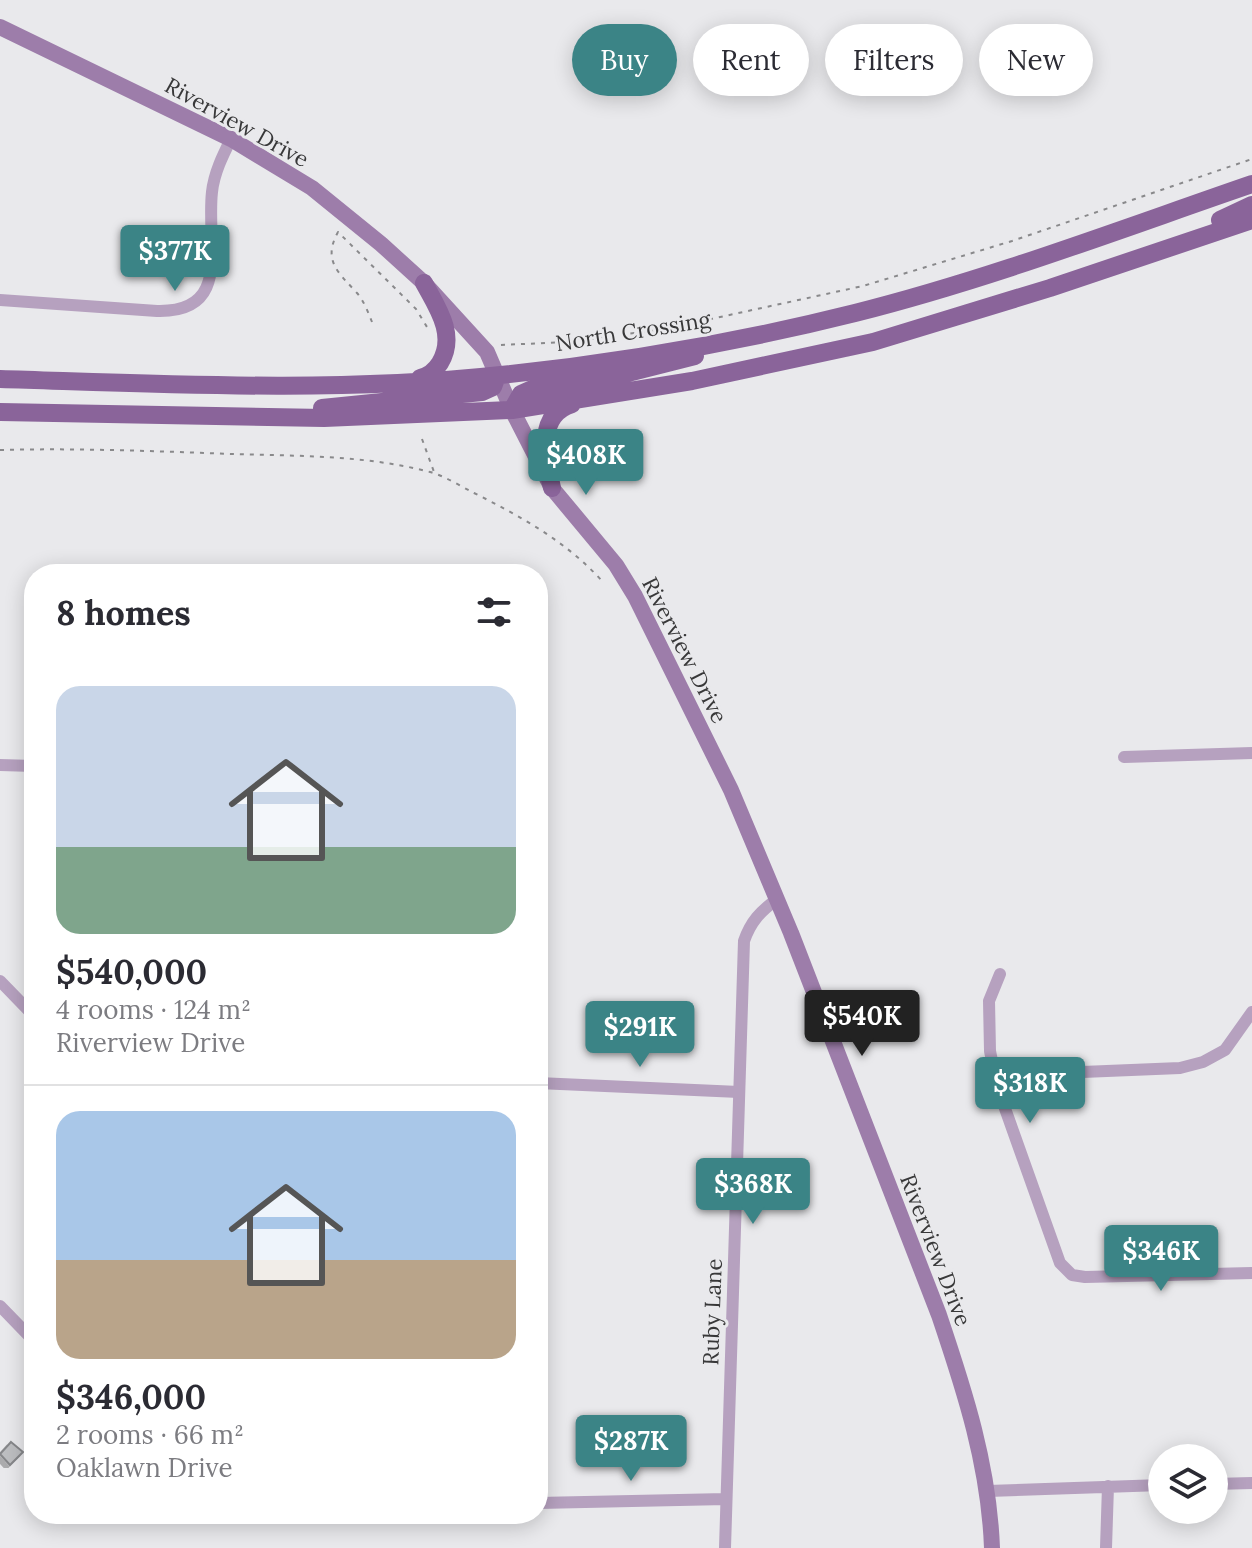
<!DOCTYPE html>
<meta charset="utf-8">
<style>
body{margin:0;font-family:Lora,serif;background:#f7f7f7;color:#2b2b33;height:100vh;display:flex;flex-direction:column;font-size:30px;white-space:nowrap}
*{box-sizing:border-box;margin:0}
p{font-size:26px;color:#7c7c81}
.icon{flex:none;width:44px;height:44px;fill:none;stroke:currentColor;stroke-width:2;stroke-linecap:round;stroke-linejoin:round}
.map{position:relative;flex:1;overflow:hidden}
.drawer{position:absolute;left:24px;top:564px;width:524px;height:960px;display:flex;flex-direction:column;background:#fff;border-radius:32px;box-shadow:0 4px 20px #0003}
.drawer>*{flex:none}
.top-card{position:absolute;left:572px;top:24px;width:560px;height:72px;display:flex;gap:16px}
.buttons{position:absolute;left:1148px;top:1444px;display:grid;gap:16px}
.buttons a{display:grid;place-items:center;width:80px;height:80px;border-radius:50%;background:#fff;box-shadow:0 4px 20px #0003;font-size:40px}
.price{position:absolute;translate:-50% -68px;padding:0 18px;border-radius:8px;background:#3b8486;color:#fff;font-size:26px;line-height:52px;filter:drop-shadow(0 2px 4px #0008)}
.price::after{content:'';position:absolute;left:50%;top:48px;width:24px;height:18px;margin-left:-12px;background:inherit;clip-path:polygon(0 0,100% 0,50% 100%)}
.price.active{background:#222;color:#fff}
ul{padding:0;list-style:none}
li{display:grid;align-content:center;gap:16px;height:424px;padding:0 32px}
li+li{border-top:2px solid #e1e1e2}
li span{display:grid;place-items:center;height:248px;border-radius:24px;color:#555}
li>.icon{margin-inline-start:auto}
span .icon{width:144px;height:144px;fill:#fffc;stroke-width:1}
li b{font-size:34px}
h2{display:flex;justify-content:space-between;align-items:center;height:96px;padding:0 32px;font-size:34px}
.tag{padding:0 28px;border-radius:36px;background:#fff;box-shadow:0 4px 20px #0003;font-size:28px;line-height:72px}
.tag.active{background:#3b8486;color:#fff}
.map>svg:first-child{display:block}
</style>
<div class="map">
<svg width="1252" height="1548" viewBox="0 0 1252 1548">
<defs>
<filter id="shadow"><feDropShadow dx="-4" dy="4" stdDeviation="0" flood-color="#0004"/></filter>
</defs>
<rect width="100%" height="100%" fill="#e9e9ec"/>
<path fill="#bdbec1" stroke="#86878a" stroke-width="2" filter="url(#shadow)" d="M11 1442 23 1452 10 1465 0 1454Z"/>
<g fill="none" stroke-linecap="round" stroke-linejoin="round">
<path stroke="#89898b" stroke-width="2" stroke-dasharray="4 6" stroke-linecap="butt" d="M372 322C368 312 364 301 357 293 339 273 322 261 338 232L416 309 427 327
M501 345 567 342 665 329 863 286 1012 241 1252 159
M422 439 434 472
M0 450C77 448 154 451 231 454 297 456 366 455 430 472 445 476 460 486 474 493 522 517 567 542 603 582"/>
<path stroke="#b6a1bf" stroke-width="12" d="M0 300 157 311C233 313 206 244 212 192 214 173 223 155 231 139
M1124 757 1252 753
M0 765 34 766
M1000 974 989 1001 990 1051 997 1086 1060 1263 1072 1275 1085 1277 1252 1273
M0 981 34 1016
M538 1083 739 1092
M997 1086 1058 1073 1180 1068 1203 1062 1225 1050 1252 1012
M0 1306 34 1341
M1214 1484 1252 1483
M988 1491 1162 1485
M538 1503 726 1499
M725 1548 744 941C751 921 760 912 777 899
M1106 1548 1108 1486"/>
<path stroke="#9d7daa" stroke-width="16" d="M0 27 231 139 312 188 381 244 424 283 487 352 512 410 552 488 616 565 635 596 731 790 791 933 939 1315C965 1392 989 1466 992 1548"/>
<path stroke="#8a649a" stroke-width="18" d="M1220 220 1252 205
M420 378C429 376 435 371 440 363 457 335 437 307 424 283
M0 379C166 384 335 393 501 375 620 363 739 342 855 313 990 279 1121 229 1252 184
M322 408 482 392 493 387 497 376
M512 410 521 394 530 390 612 377 695 356
M0 412 324 418 512 410 692 381 873 342 1050 288 1252 220
M552 488C546 459 535 415 572 404"/>
</g>
<g text-anchor="middle" stroke-width="6" stroke-linejoin="round" paint-order="stroke">
<g font-size="22" fill="#383839" stroke="#e9e9ec">
<text transform="translate(237 122) rotate(29)" y="8">Riverview Drive</text>
<text transform="translate(633 331) rotate(-9)" y="8">North Crossing</text>
<text transform="translate(685 650) rotate(63)" y="8">Riverview Drive</text>
<text transform="translate(936 1250) rotate(69)" y="8">Riverview Drive</text>
<text transform="translate(712 1312) rotate(-88)" y="8">Ruby Lane</text>
</g>
</g>
</svg>
<div class="buttons">
<a><svg class="icon" aria-label="layers" viewBox="0 0 24 24"><path d="M12 4l9 5-9 5-9-5zM3 14l9 5 9-5"/></svg></a>
</div>
<b class="price" style="left:175px;top:293px">$377K</b>
<b class="price" style="left:586px;top:497px">$408K</b>
<b class="price active" style="left:862px;top:1058px">$540K</b>
<b class="price" style="left:640px;top:1069px">$291K</b>
<b class="price" style="left:1030px;top:1125px">$318K</b>
<b class="price" style="left:753px;top:1226px">$368K</b>
<b class="price" style="left:1161px;top:1293px">$346K</b>
<b class="price" style="left:631px;top:1483px">$287K</b>
<div class="top-card">
<a class="tag active">Buy</a>
<a class="tag">Rent</a>
<a class="tag">Filters</a>
<a class="tag">New</a>
</div>
<section class="drawer">
<h2>8 homes<svg class="icon" aria-label="filters" viewBox="0 0 24 24"><path d="M4 7h16M4 17h16"/><circle cx="9" cy="7" r="2"/><circle cx="15" cy="17" r="2"/></svg></h2>
<ul>
<li><span style="background:linear-gradient(#c9d6e8 65%,#7fa58c 0)"><svg class="icon" aria-label="home" viewBox="0 0 24 24"><path d="M3 11l9-7 9 7M6 9v11h12V9"/></svg></span><div><b>$540,000</b><p>4 rooms · 124 m²</p><p>Riverview Drive</p></div></li>
<li><span style="background:linear-gradient(#a9c7e8 60%,#b9a48a 0)"><svg class="icon" aria-label="home" viewBox="0 0 24 24"><path d="M3 11l9-7 9 7M6 9v11h12V9"/></svg></span><div><b>$346,000</b><p>2 rooms · 66 m²</p><p>Oaklawn Drive</p></div></li>
</ul>
</section>
</div>
